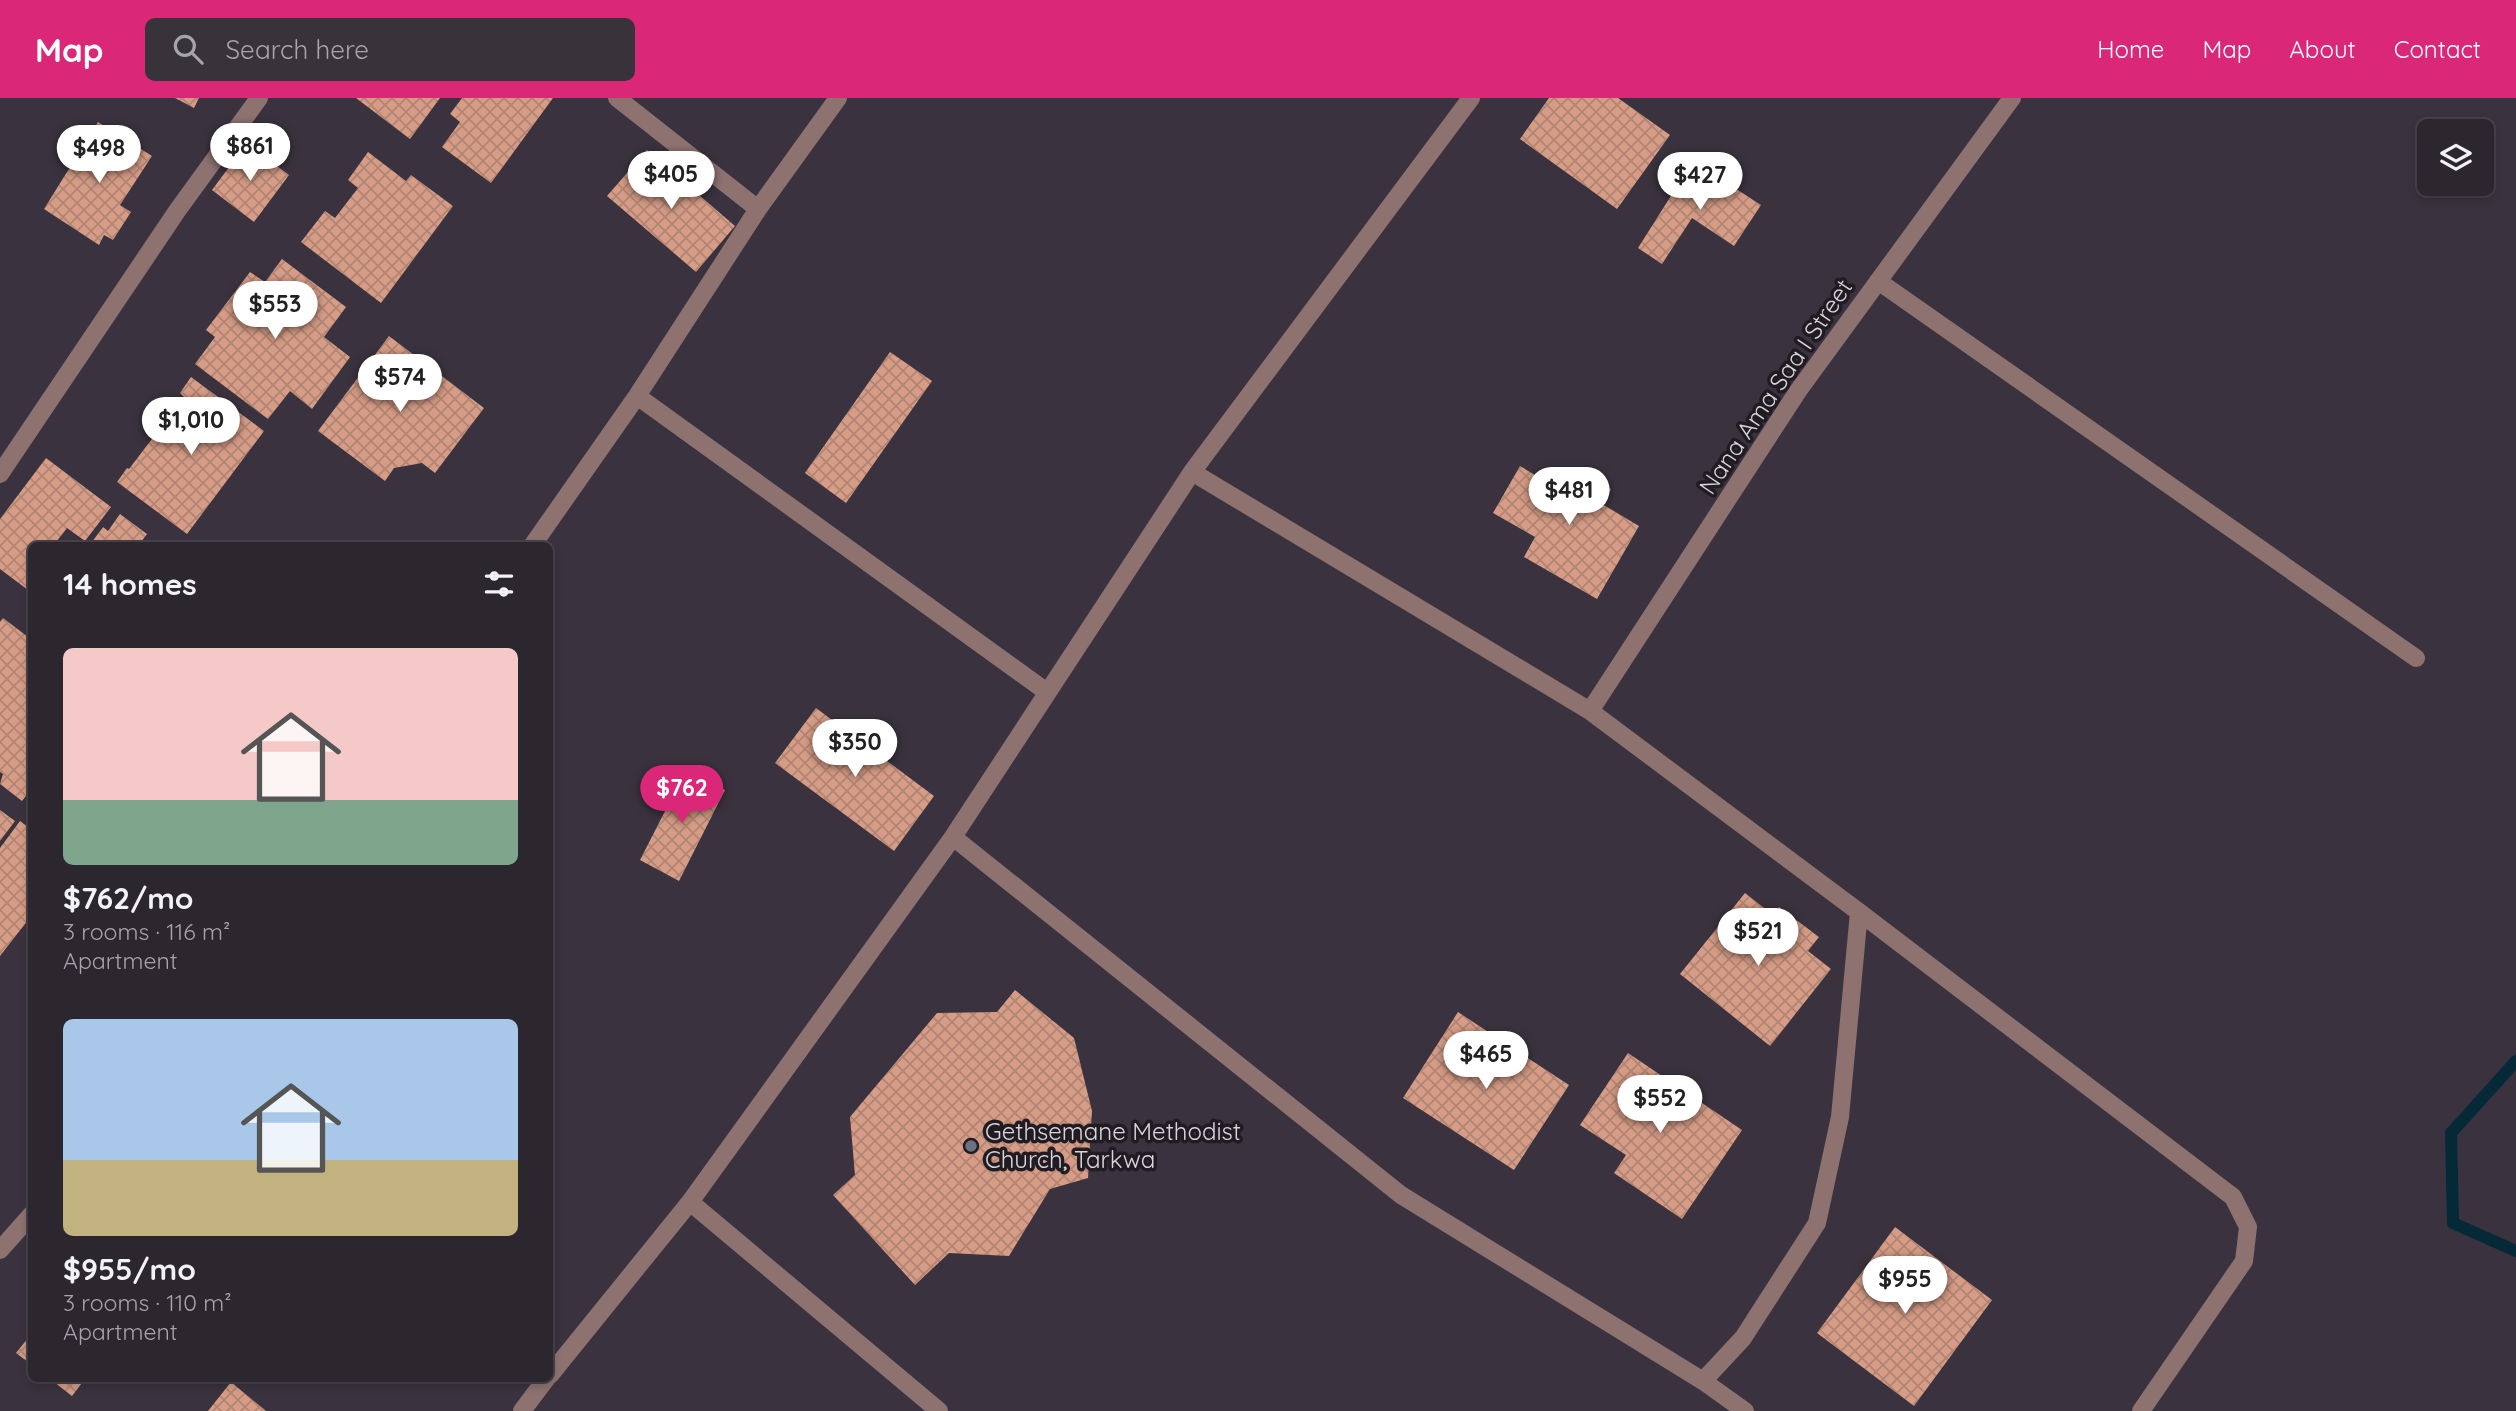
<!DOCTYPE html>
<meta charset="utf-8">
<style>
body{margin:0;font-family:Quicksand,sans-serif;background:#38323b;color:#f1f3f6;height:100vh;display:flex;flex-direction:column;font-size:26px;white-space:nowrap}
*{box-sizing:border-box;margin:0}
p{font-size:23px;color:#a6a5aa}
.icon{flex:none;width:38px;height:38px;fill:none;stroke:currentColor;stroke-width:2;stroke-linecap:round;stroke-linejoin:round}
.map{position:relative;flex:1;overflow:hidden}
.details{position:absolute;left:28px;top:444px;width:525px;height:840px;display:flex;flex-direction:column;background:#2c262f;border-radius:10px;box-shadow:0 4px 10px #0003,0 0 0 2px #48434b}
.details>*{flex:none}
.fabs{position:absolute;left:2417px;top:21px;display:grid;gap:14px}
.fabs a{display:grid;place-items:center;width:77px;height:77px;border-radius:10px;background:#2c262f;box-shadow:0 4px 10px #0003,0 0 0 2px #48434b;font-size:35px}
.price{position:absolute;translate:-50% -60px;padding:0 16px;border-radius:24px;background:#fff;color:#222;font-size:23px;line-height:46px;filter:drop-shadow(0 2px 4px #0008)}
.price::after{content:'';position:absolute;left:50%;top:42px;width:21px;height:16px;margin-left:-10px;background:inherit;clip-path:polygon(0 0,100% 0,50% 100%)}
.price.current{background:#db2777;color:#fff}
ul{padding:0;list-style:none}
li{display:grid;align-content:center;gap:14px;height:371px;padding:0 35px}
li span{display:grid;place-items:center;height:217px;border-radius:10px;color:#555}
li>.icon{margin-inline-start:auto}
span .icon{width:126px;height:126px;fill:#fffc;stroke-width:1}
li b{font-size:30px}
h2{display:flex;justify-content:space-between;align-items:center;height:84px;padding:0 35px;font-size:30px}
header{display:flex;align-items:center;gap:42px;box-sizing:border-box;height:98px;padding:0 35px;background:#db2777;color:#fff}
header strong{font-size:33px}
nav{display:flex;gap:38px;margin-inline-start:auto;font-size:24px}
.search{width:490px;height:63px;background:#38323b;display:flex;align-items:center;gap:18px;box-sizing:border-box;padding:0 24px;border-radius:10px;color:#a6a5aa;font-size:26px}
.map>svg:first-child{display:block}
</style>
<header>
<strong>Map</strong>
<div class="search"><svg class="icon" aria-label="search" viewBox="0 0 24 24"><circle cx="10" cy="10" r="6"/><path d="M15 15l6 6"/></svg>Search here</div>
<nav><a>Home</a><a>Map</a><a>About</a><a>Contact</a></nav>
</header>
<div class="map">
<svg width="2516" height="1313" viewBox="0 0 2516 1313">
<defs>
<pattern id="building-cross-hatch" width="8" height="8" patternUnits="userSpaceOnUse" patternTransform="scale(1.75)"><rect width="8" height="8" fill="#d69c85"/><path d="M0 0l8 8M0 8l8-8" fill="none" stroke="#b18574"/></pattern>
</defs>
<rect width="100%" height="100%" fill="#3a333f"/>
<g fill="none" stroke-linecap="round" stroke-linejoin="round">
<path stroke="#052936" stroke-width="12" d="M2516 963 2451 1035 2453 1125 2516 1153"/>
</g>
<path fill="url(#building-cross-hatch)" d="M175 0H199L194 10Z
M356 0H440L410 41Z
M462 0H553L491 85 442 49 460 24 450 16Z
M1549 0H1618L1670 37 1617 111 1520 41Z
M98 24 152 58 120 107 131 114 113 142 104 137 99 147 44 111Z
M247 45 289 77 254 124 212 92Z
M647 52 735 128 696 174 607 98Z
M368 54 406 83 411 77 453 108 381 205 301 144 325 113 335 120 358 90 348 82Z
M1693 63 1761 107 1734 148 1692 120 1662 166 1638 150Z
M282 161 346 209 324 239 350 259 312 311 290 293 268 321 195 266 215 239 206 232 250 174 265 184Z
M389 238 484 310 435 375 422 365 394 370 385 383 318 333Z
M890 254 932 283 846 405 805 375Z
M191 279 264 333 187 436 117 384 127 370 129 371 184 299 180 295Z
M46 360 111 409 85 443 67 430 53 448H32V495L0 471V421Z
M1520 368 1562 393 1575 369 1611 391 1602 406 1639 428 1597 501 1524 459 1535 439 1493 415Z
M120 416 147 436 138 448H89L103 429 108 433Z
M3 520 32 542V690L22 703 0 686 3 676 0 674V524Z
M816 610 934 698 894 753 775 665Z
M686 672 725 692 679 783 640 762Z
M0 712 15 723 0 743Z
M20 723 32 732V817L0 858V750Z
M1745 795 1773 817 1779 809 1819 839 1808 853 1831 871 1770 948 1680 876Z
M1015 892 1074 940 1092 1013 1088 1080 1050 1091 1009 1158 949 1155 915 1187 833 1097 855 1077 850 1019 937 915 997 914Z
M1458 914 1569 987 1514 1072 1403 1000Z
M1628 955 1742 1032 1682 1121 1614 1075 1626 1057 1580 1027Z
M1895 1129 1992 1202 1914 1308 1817 1235Z
M32 1235V1267L16 1255Z
M50 1281H85L72 1298Z
M231 1284 266 1313H208Z"/>
<g fill="none" stroke-linecap="round" stroke-linejoin="round">
<path stroke="#8d7270" stroke-width="18" d="M617 0 758 111
M1878 183 2416 560
M637 298 1047 594
M1192 374 1590 613 1859 814 2233 1099 2248 1129 2244 1163 2141 1313
M0 376 177 113 259 0
M532 448 637 298 758 111 838 0
M1590 613 1798 293 2012 0
M953 739 1401 1097 1703 1283 1745 1313
M690 1104 939 1313
M0 1152 32 1116
M550 1277 690 1104 953 739 1192 374 1471 0
M1703 1283 1743 1240 1817 1125 1840 1019 1859 814
M522 1313 546 1281"/>
</g>
<circle fill="#6b7280" stroke="#201c22" stroke-width="2.5" cx="971" cy="1048" r="7"/>
<g text-anchor="middle" stroke-width="7" stroke-linejoin="round" paint-order="stroke">
<g font-size="24" fill="#dad5dc" stroke="#201c22">
<text transform="translate(1776 289) rotate(-56)" y="8">Nana Ama Saa I Street</text>
</g>
<g font-size="24" fill="#dad5dc" stroke="#201c22" text-anchor="start">
<text x="985" y="1042">Gethsemane Methodist<tspan x="985" dy="28">Church, Tarkwa</tspan></text>
</g>
</g>
</svg>
<div class="fabs">
<a><svg class="icon" aria-label="layers" viewBox="0 0 24 24"><path d="M12 4l9 5-9 5-9-5zM3 14l9 5 9-5"/></svg></a>
</div>
<b class="price" style="left:250px;top:85px">$861</b>
<b class="price" style="left:99px;top:87px">$498</b>
<b class="price" style="left:671px;top:113px">$405</b>
<b class="price" style="left:1700px;top:114px">$427</b>
<b class="price" style="left:275px;top:243px">$553</b>
<b class="price" style="left:400px;top:316px">$574</b>
<b class="price" style="left:191px;top:359px">$1,010</b>
<b class="price" style="left:1569px;top:429px">$481</b>
<b class="price" style="left:855px;top:681px">$350</b>
<b class="price current" style="left:682px;top:727px">$762</b>
<b class="price" style="left:1758px;top:870px">$521</b>
<b class="price" style="left:1486px;top:993px">$465</b>
<b class="price" style="left:1660px;top:1037px">$552</b>
<b class="price" style="left:1905px;top:1218px">$955</b>
<section class="details">
<h2>14 homes<svg class="icon" aria-label="filters" viewBox="0 0 24 24"><path d="M4 7h16M4 17h16"/><circle cx="9" cy="7" r="2"/><circle cx="15" cy="17" r="2"/></svg></h2>
<ul>
<li><span style="background:linear-gradient(#f6c9c9 70%,#7fa58c 0)"><svg class="icon" aria-label="home" viewBox="0 0 24 24"><path d="M3 11l9-7 9 7M6 9v11h12V9"/></svg></span><div><b>$762/mo</b><p>3 rooms · 116 m²</p><p>Apartment</p></div></li>
<li><span style="background:linear-gradient(#a9c7e8 65%,#c2b280 0)"><svg class="icon" aria-label="home" viewBox="0 0 24 24"><path d="M3 11l9-7 9 7M6 9v11h12V9"/></svg></span><div><b>$955/mo</b><p>3 rooms · 110 m²</p><p>Apartment</p></div></li>
</ul>
</section>
</div>
